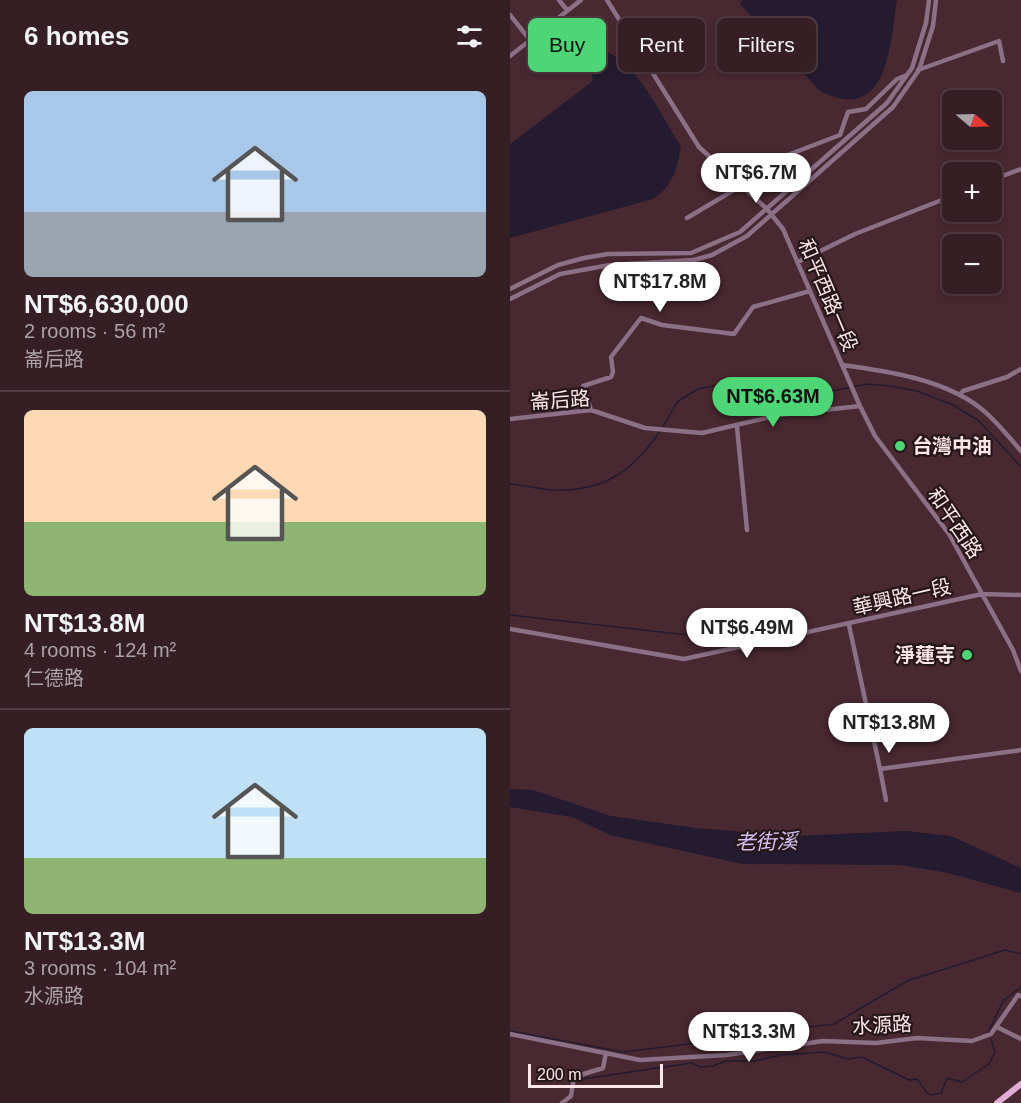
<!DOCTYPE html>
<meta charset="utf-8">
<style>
body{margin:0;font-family:Arial,"Noto Sans TC",sans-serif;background:#3d272d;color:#f1f3f6;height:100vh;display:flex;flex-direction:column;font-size:22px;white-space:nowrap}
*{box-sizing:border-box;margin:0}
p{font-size:20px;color:#aaa2a7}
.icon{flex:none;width:33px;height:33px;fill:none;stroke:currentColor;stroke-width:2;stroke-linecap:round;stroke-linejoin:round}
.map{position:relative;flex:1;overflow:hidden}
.sheet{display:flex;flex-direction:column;background:#361e25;width:510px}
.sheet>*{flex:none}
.hud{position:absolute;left:18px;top:18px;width:402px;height:54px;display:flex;gap:12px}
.needle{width:39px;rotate:109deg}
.fabs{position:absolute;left:432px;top:90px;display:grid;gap:12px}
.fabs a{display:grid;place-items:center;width:60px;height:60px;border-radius:9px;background:#361e25;box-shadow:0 3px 9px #0003,0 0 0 2px #503c42;font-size:30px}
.scale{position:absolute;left:18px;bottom:15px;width:135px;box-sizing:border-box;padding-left:6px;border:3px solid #fce6eb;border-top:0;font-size:16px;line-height:21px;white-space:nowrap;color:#fce6eb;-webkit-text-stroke:4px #25161a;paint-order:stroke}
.price{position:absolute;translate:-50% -51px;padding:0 14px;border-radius:21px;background:#fff;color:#222;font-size:20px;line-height:39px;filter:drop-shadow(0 2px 3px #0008)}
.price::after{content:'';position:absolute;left:50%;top:36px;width:18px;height:14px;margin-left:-9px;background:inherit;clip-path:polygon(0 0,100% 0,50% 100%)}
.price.on{background:#4ed676;color:#111}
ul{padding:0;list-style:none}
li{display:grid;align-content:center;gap:12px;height:318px;padding:0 24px}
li+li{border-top:2px solid #503c42}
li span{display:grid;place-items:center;height:186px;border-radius:9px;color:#555}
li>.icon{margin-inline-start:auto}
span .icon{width:108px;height:108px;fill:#fffc;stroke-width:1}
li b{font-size:26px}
h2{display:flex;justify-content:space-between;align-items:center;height:72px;padding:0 24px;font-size:26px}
.chip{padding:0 21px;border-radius:9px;background:#361e25;box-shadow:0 3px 9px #0003,0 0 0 2px #503c42;font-size:21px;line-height:54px}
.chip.on{background:#4ed676;color:#111}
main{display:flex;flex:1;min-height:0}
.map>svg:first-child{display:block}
</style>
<main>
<section class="sheet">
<h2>6 homes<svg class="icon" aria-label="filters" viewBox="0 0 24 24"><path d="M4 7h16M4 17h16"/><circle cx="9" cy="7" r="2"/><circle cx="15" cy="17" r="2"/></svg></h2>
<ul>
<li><span style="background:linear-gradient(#a9c7e8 65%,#9aa5b1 0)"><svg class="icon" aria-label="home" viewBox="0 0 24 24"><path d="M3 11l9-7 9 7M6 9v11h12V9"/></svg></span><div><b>NT$6,630,000</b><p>2 rooms · 56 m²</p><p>崙后路</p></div></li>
<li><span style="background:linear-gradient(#ffd9b3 60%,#8fb573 0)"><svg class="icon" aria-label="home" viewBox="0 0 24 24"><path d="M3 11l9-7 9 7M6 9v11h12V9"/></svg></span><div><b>NT$13.8M</b><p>4 rooms · 124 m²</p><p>仁德路</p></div></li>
<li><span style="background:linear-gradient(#bfe0f5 70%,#8fb573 0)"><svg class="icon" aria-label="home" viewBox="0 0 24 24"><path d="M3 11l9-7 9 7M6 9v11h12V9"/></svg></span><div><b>NT$13.3M</b><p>3 rooms · 104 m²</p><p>水源路</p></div></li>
</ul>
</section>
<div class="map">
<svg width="511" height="1103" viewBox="0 0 511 1103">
<rect width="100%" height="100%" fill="#482831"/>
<path fill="#241b30" d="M232 0H387C380 45 378 126 310 91L230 4Z
M94 50C131 68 149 113 171 146 167 169 163 186 143 199L0 238V144L83 81 79 61Z
M0 789 23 790 101 816 186 828 285 836 396 831 441 836 511 868V893L438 873 390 865 233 864 100 835 62 817 0 807Z"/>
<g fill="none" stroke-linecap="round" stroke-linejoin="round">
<path stroke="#241b30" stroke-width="1.5" d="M153 427 167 402 188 389 212 384 263 394 322 391 357 384 381 386 407 391 443 405 469 421 511 467
M0 484C14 485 28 489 42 490 92 492 122 473 150 431
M0 615 240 642
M299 1027 324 1024 397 981 495 950 511 954
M0 1031 113 1052 187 1043
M273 1031 292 1029
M478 1033 493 1001 511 987
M195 1042 266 1032
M66 1080 181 1063 191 1067 203 1066 216 1061H245L271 1055 314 1052 338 1059 352 1057 399 1080 407 1079 417 1093 420 1095 431 1093 437 1078 452 1082 479 1064 485 1052 481 1039"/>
<path stroke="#8b7086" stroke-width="4.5" d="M49 0 57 10
M97 0 189 147 257 209 273 229 350 406 365 436 439 534 503 650 511 671
M0 15 20 40
M0 56 71 0
M408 70 489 41 493 61
M482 180 511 169
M177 218 266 165 275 156 330 135 338 112 356 109 387 79 397 75
M288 262 345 234 442 196
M0 289 48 265 74 258 98 254 181 253 230 232 377 103 402 68 416 23 419 0
M0 299 50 274 100 265 184 260 202 255 237 236 383 107 409 70 423 26 426 0
M332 365C377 371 432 379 469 407 485 419 498 436 511 451
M450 394 453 391 497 377 511 369
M81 410 73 386 101 377 103 372 101 357 131 318 152 325 224 334 243 307 300 291
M0 419 81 410 135 428 192 433 269 415 350 406
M227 427 237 530
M339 625 370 769 511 750
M0 629 174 659 472 594 511 595
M370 769 376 800
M487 1027 511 1039
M0 1034 130 1060 216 1055 313 1041 366 1043 407 1038 462 1041 481 1034 508 995 511 996
M52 1103 61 1096 64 1077 93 1068 96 1053"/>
<path stroke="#e2acd8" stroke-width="6" d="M487 1103 511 1084"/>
</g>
<g fill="#4ed676" stroke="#25161a" stroke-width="2">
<circle cx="390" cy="446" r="6"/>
<circle cx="457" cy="655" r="6"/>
</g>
<g text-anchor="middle" stroke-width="4.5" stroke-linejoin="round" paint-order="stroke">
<g font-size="20" fill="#fce6eb" stroke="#25161a">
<text transform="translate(318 295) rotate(67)" y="7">和平西路一段</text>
<text transform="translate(50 400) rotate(-4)" y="7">崙后路</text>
<text transform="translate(445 523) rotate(56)" y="7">和平西路</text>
<text transform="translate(392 597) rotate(-13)" y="7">華興路一段</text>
<text transform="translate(372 1025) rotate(-3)" y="7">水源路</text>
</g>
<g font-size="20" font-weight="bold" fill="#fce6eb" stroke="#25161a" text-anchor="start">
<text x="402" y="453">台灣中油</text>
<text x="445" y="662" text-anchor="end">淨蓮寺</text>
</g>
<g font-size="21" font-style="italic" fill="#d4c0f1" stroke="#25161a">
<text transform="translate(256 842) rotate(-1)" y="7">老街溪</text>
</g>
</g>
</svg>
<div class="fabs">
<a><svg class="needle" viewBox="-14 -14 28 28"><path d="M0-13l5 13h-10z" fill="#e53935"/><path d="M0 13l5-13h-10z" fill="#aaa2a7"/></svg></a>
<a>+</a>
<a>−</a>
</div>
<div class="scale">200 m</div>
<b class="price" style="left:246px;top:204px">NT$6.7M</b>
<b class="price" style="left:150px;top:313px">NT$17.8M</b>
<b class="price on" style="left:263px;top:428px">NT$6.63M</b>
<b class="price" style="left:237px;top:659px">NT$6.49M</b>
<b class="price" style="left:379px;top:754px">NT$13.8M</b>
<b class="price" style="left:239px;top:1063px">NT$13.3M</b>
<div class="hud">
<a class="chip on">Buy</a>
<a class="chip">Rent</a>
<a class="chip">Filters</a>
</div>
</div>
</main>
